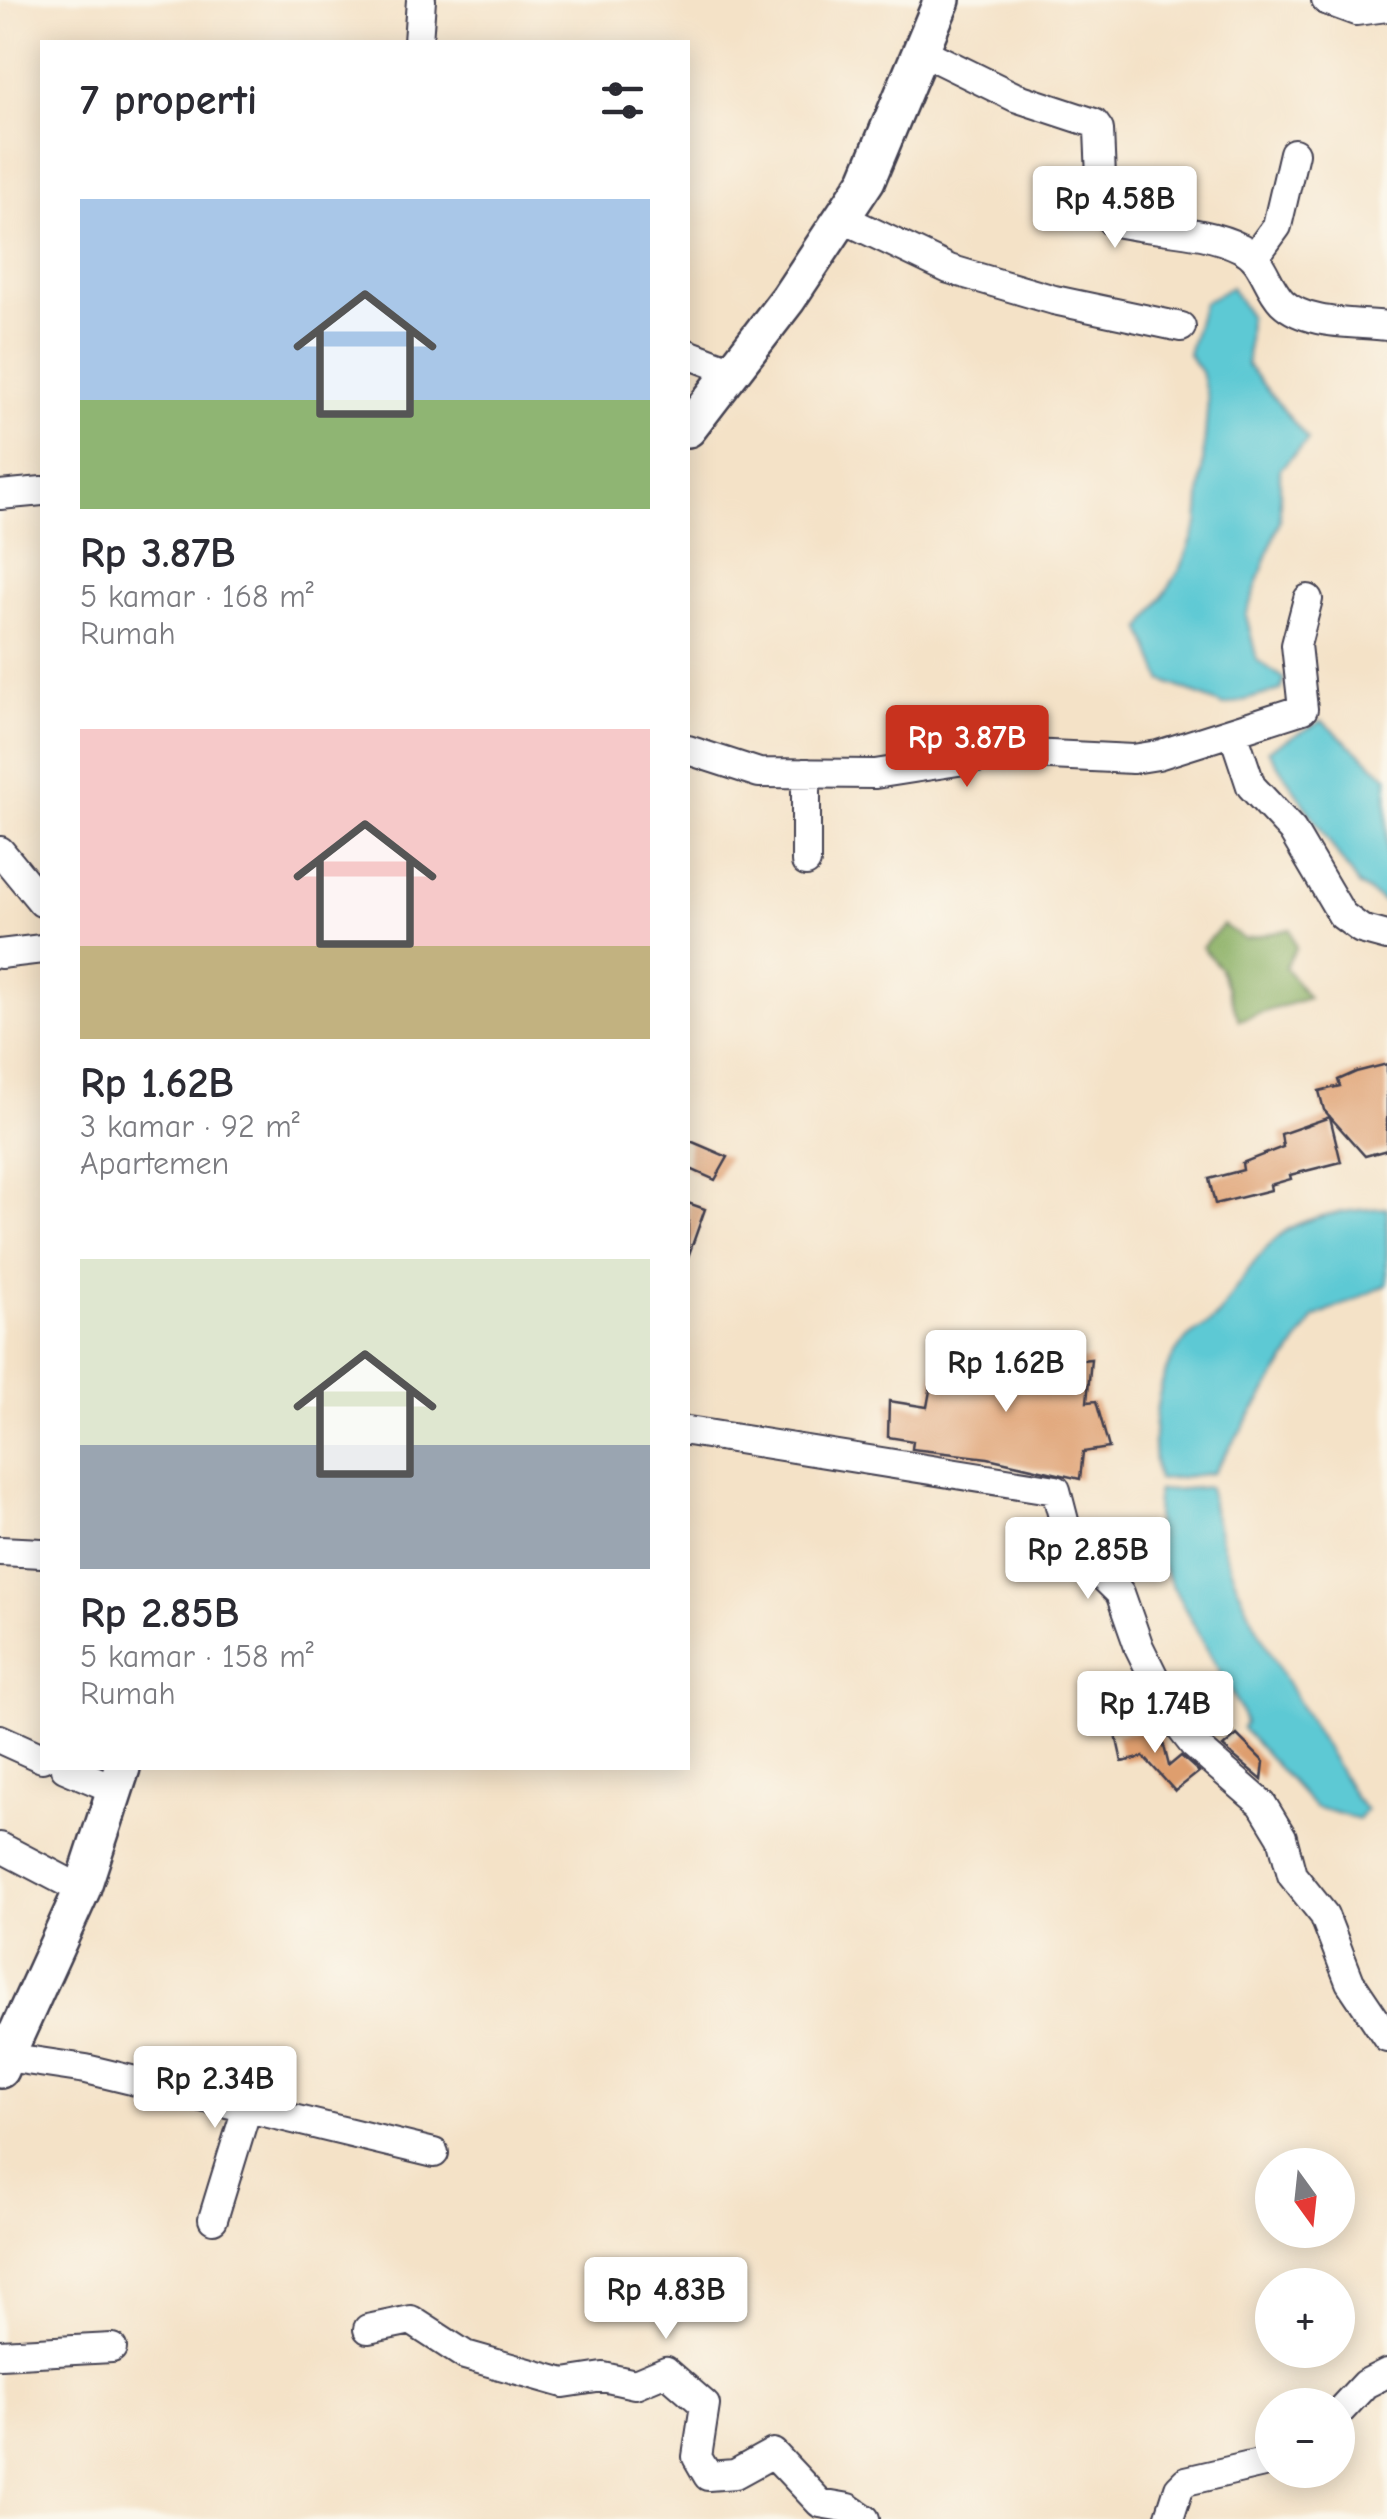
<!DOCTYPE html>
<html lang="id">
<meta charset="utf-8">
<style>
body{margin:0;font-family:"Comic Neue",sans-serif;background:#f7f7f7;color:#2b2b33;height:100vh;display:flex;flex-direction:column;font-size:38px;white-space:nowrap}
*{box-sizing:border-box;margin:0}
p{font-size:32px;color:#7c7c81}
.icon{flex:none;width:55px;height:55px;fill:none;stroke:currentColor;stroke-width:2;stroke-linecap:round;stroke-linejoin:round}
.map{position:relative;flex:1;overflow:hidden}
.panel{position:absolute;left:40px;top:40px;width:650px;height:1730px;display:flex;flex-direction:column;background:#fff;border-radius:0px;box-shadow:0 5px 25px #0003}
.panel>*{flex:none}
.needle{width:65px;rotate:165deg}
.tools{position:absolute;left:1255px;top:2148px;display:grid;gap:20px}
.tools a{display:grid;place-items:center;width:100px;height:100px;border-radius:50%;background:#fff;box-shadow:0 5px 25px #0003;font-size:50px}
.price{position:absolute;translate:-50% -85px;padding:0 22px;border-radius:10px;background:#fff;color:#222;font-size:32px;line-height:65px;filter:drop-shadow(0 2px 5px #0008)}
.price::after{content:'';position:absolute;left:50%;top:60px;width:30px;height:22px;margin-left:-15px;background:inherit;clip-path:polygon(0 0,100% 0,50% 100%)}
.price.on{background:#c8321e;color:#fff}
ul{padding:0;list-style:none}
li{display:grid;align-content:center;gap:20px;height:530px;padding:0 40px}
li span{display:grid;place-items:center;height:310px;border-radius:0px;color:#555}
li>.icon{margin-inline-start:auto}
span .icon{width:180px;height:180px;fill:#fffc;stroke-width:1}
li b{font-size:42px}
h2{display:flex;justify-content:space-between;align-items:center;height:120px;padding:0 40px;font-size:42px}
.map>svg:first-child{display:block}
</style>
<div class="map">
<svg width="1387" height="2519" viewBox="0 0 1387 2519">
<rect width="100%" height="100%" fill="#fbf7ec"/>
<filter id="ink" filterUnits="userSpaceOnUse"><feTurbulence type="fractalNoise" baseFrequency=".01" numOctaves="2"/><feDisplacementMap in="SourceGraphic" scale="20" xChannelSelector="R" yChannelSelector="G"/><feConvolveMatrix kernelMatrix="1 2 1 2 8 2 1 2 1" color-interpolation-filters="sRGB"/></filter>
<filter id="wash" filterUnits="userSpaceOnUse"><feTurbulence type="fractalNoise" baseFrequency=".0048" numOctaves="4" result="noise"/><feDisplacementMap in="SourceGraphic" scale="40" xChannelSelector="R" yChannelSelector="G"/><feGaussianBlur stdDeviation="2.25" result="paint"/><feColorMatrix in="noise" values="0 0 0 0 0 0 0 0 0 0 0 0 0 0 0 0 0 1.4 0 .05"/><feComposite in="paint" operator="in"/></filter>
<g filter="url(#wash)">
<rect width="100%" height="100%" fill="#f4e2c7"/>
<path fill="#8cb166" stroke="#576a50" stroke-width="2.5" d="M1223 925 1244 939 1290 929 1296 948 1285 967 1308 998 1239 1020 1220 968 1202 947Z"/>
<path fill="#5dc9d4" stroke="#407688" stroke-width="2.5" d="M1231 287 1249 316 1247 365 1308 440 1280 469V520L1246 615 1257 660 1284 679 1281 690 1224 706 1162 680 1142 629 1181 568 1198 524 1208 400 1201 372 1188 354 1203 303Z
M1322 721 1387 776V904L1358 885 1268 750Z
M1387 1208V1285L1314 1318 1213 1473 1158 1480C1149 1440 1155 1370 1186 1340 1196 1330 1214 1324 1221 1312 1239 1283 1265 1240 1296 1225 1325 1212 1357 1210 1387 1208Z
M1209 1487C1224 1596 1301 1702 1355 1798L1366 1810 1358 1819 1314 1807 1242 1728 1245 1723 1241 1711 1155 1554 1157 1491Z"/>
<g id="blocks">
<path fill="#de9e6e" d="M1387 1064V1150L1365 1156 1324 1110 1319 1091 1340 1086 1338 1080 1356 1072Z
M1330 1117 1341 1162 1290 1175 1291 1179 1270 1185 1271 1190 1215 1204 1209 1179 1243 1170 1242 1163 1283 1147 1281 1134Z
M688 1140 728 1157 715 1180 688 1168Z
M688 1203 705 1209 688 1257Z
M936 1358 959 1362 996 1358 1073 1375 1072 1361 1091 1359 1087 1402 1096 1401 1109 1448 1083 1452 1080 1479 988 1458 912 1449 913 1441 888 1437 889 1401 927 1407Z
M1159 1726 1169 1766 1181 1756 1199 1772 1175 1791 1144 1757 1122 1762 1116 1735Z
M1237 1735 1264 1762 1262 1780 1223 1747Z"/>
</g>
</g>
<g filter="url(#ink)">
<use href="#blocks" fill-opacity="0" stroke="#423f50" stroke-width="2.5"/>
<g fill="none" stroke-linecap="round" stroke-linejoin="round">
<g stroke="#423f50" stroke-width="32">
<path id="minor" d="M1326 0 1356 11 1387 7
M418 42 421 0
M921 51 1015 97 1094 123 1099 130 1102 201 1112 221C1155 232 1201 228 1241 248 1264 259 1265 284 1282 302 1307 326 1356 322 1387 326
M842 218 949 269 1054 300 1181 327
M1256 255 1277 226 1294 153
M688 354 733 371
M0 495 42 491
M1233 732 1251 786 1292 830 1342 915 1361 929 1387 936
M688 750 759 773 875 774 1009 753 1133 759 1158 755 1303 709 1296 645 1308 599
M806 773V862
M0 851 42 902
M0 954 42 949
M688 1431 1056 1490 1070 1544 1120 1593 1139 1647 1176 1722 1194 1745 1262 1804 1282 1837 1292 1875 1324 1915 1350 1982 1387 2037
M0 1551 42 1553
M0 1739 42 1758
M65 1768 117 1790
M0 1847 82 1890
M6 2057 86 2069 434 2153
M213 2219 247 2108
M368 2329 411 2320 465 2355 564 2383 603 2377 635 2384 666 2371 705 2405 697 2457 708 2476 735 2474 773 2453 820 2503 849 2508 865 2519
M0 2354 112 2348
M1338 2413 1365 2384 1387 2373
M1169 2519 1179 2488 1186 2481 1272 2461"/>
</g>
<g stroke="#423f50" stroke-width="40">
<path id="major" d="M688 429 788 299 867 180 942 0
M0 2070 82 1890 122 1768"/>
</g>
<use href="#minor" stroke="#fff" stroke-width="28"/>
<use href="#major" stroke="#fff" stroke-width="35"/>
</g>
</g>
</svg>
<div class="tools">
<a><svg class="needle" viewBox="-14 -14 28 28"><path d="M0-13l5 13h-10z" fill="#e53935"/><path d="M0 13l5-13h-10z" fill="#7c7c81"/></svg></a>
<a>+</a>
<a>−</a>
</div>
<b class="price" style="left:1115px;top:251px">Rp 4.58B</b>
<b class="price on" style="left:967px;top:790px">Rp 3.87B</b>
<b class="price" style="left:1006px;top:1415px">Rp 1.62B</b>
<b class="price" style="left:1088px;top:1602px">Rp 2.85B</b>
<b class="price" style="left:1155px;top:1756px">Rp 1.74B</b>
<b class="price" style="left:215px;top:2131px">Rp 2.34B</b>
<b class="price" style="left:666px;top:2342px">Rp 4.83B</b>
<section class="panel">
<h2>7 properti<svg class="icon" aria-label="filters" viewBox="0 0 24 24"><path d="M4 7h16M4 17h16"/><circle cx="9" cy="7" r="2"/><circle cx="15" cy="17" r="2"/></svg></h2>
<ul>
<li><span style="background:linear-gradient(#a9c7e8 65%,#8fb573 0)"><svg class="icon" aria-label="home" viewBox="0 0 24 24"><path d="M3 11l9-7 9 7M6 9v11h12V9"/></svg></span><div><b>Rp 3.87B</b><p>5 kamar · 168 m²</p><p>Rumah</p></div></li>
<li><span style="background:linear-gradient(#f6c9c9 70%,#c2b280 0)"><svg class="icon" aria-label="home" viewBox="0 0 24 24"><path d="M3 11l9-7 9 7M6 9v11h12V9"/></svg></span><div><b>Rp 1.62B</b><p>3 kamar · 92 m²</p><p>Apartemen</p></div></li>
<li><span style="background:linear-gradient(#dfe7d0 60%,#9aa5b1 0)"><svg class="icon" aria-label="home" viewBox="0 0 24 24"><path d="M3 11l9-7 9 7M6 9v11h12V9"/></svg></span><div><b>Rp 2.85B</b><p>5 kamar · 158 m²</p><p>Rumah</p></div></li>
</ul>
</section>
</div>
